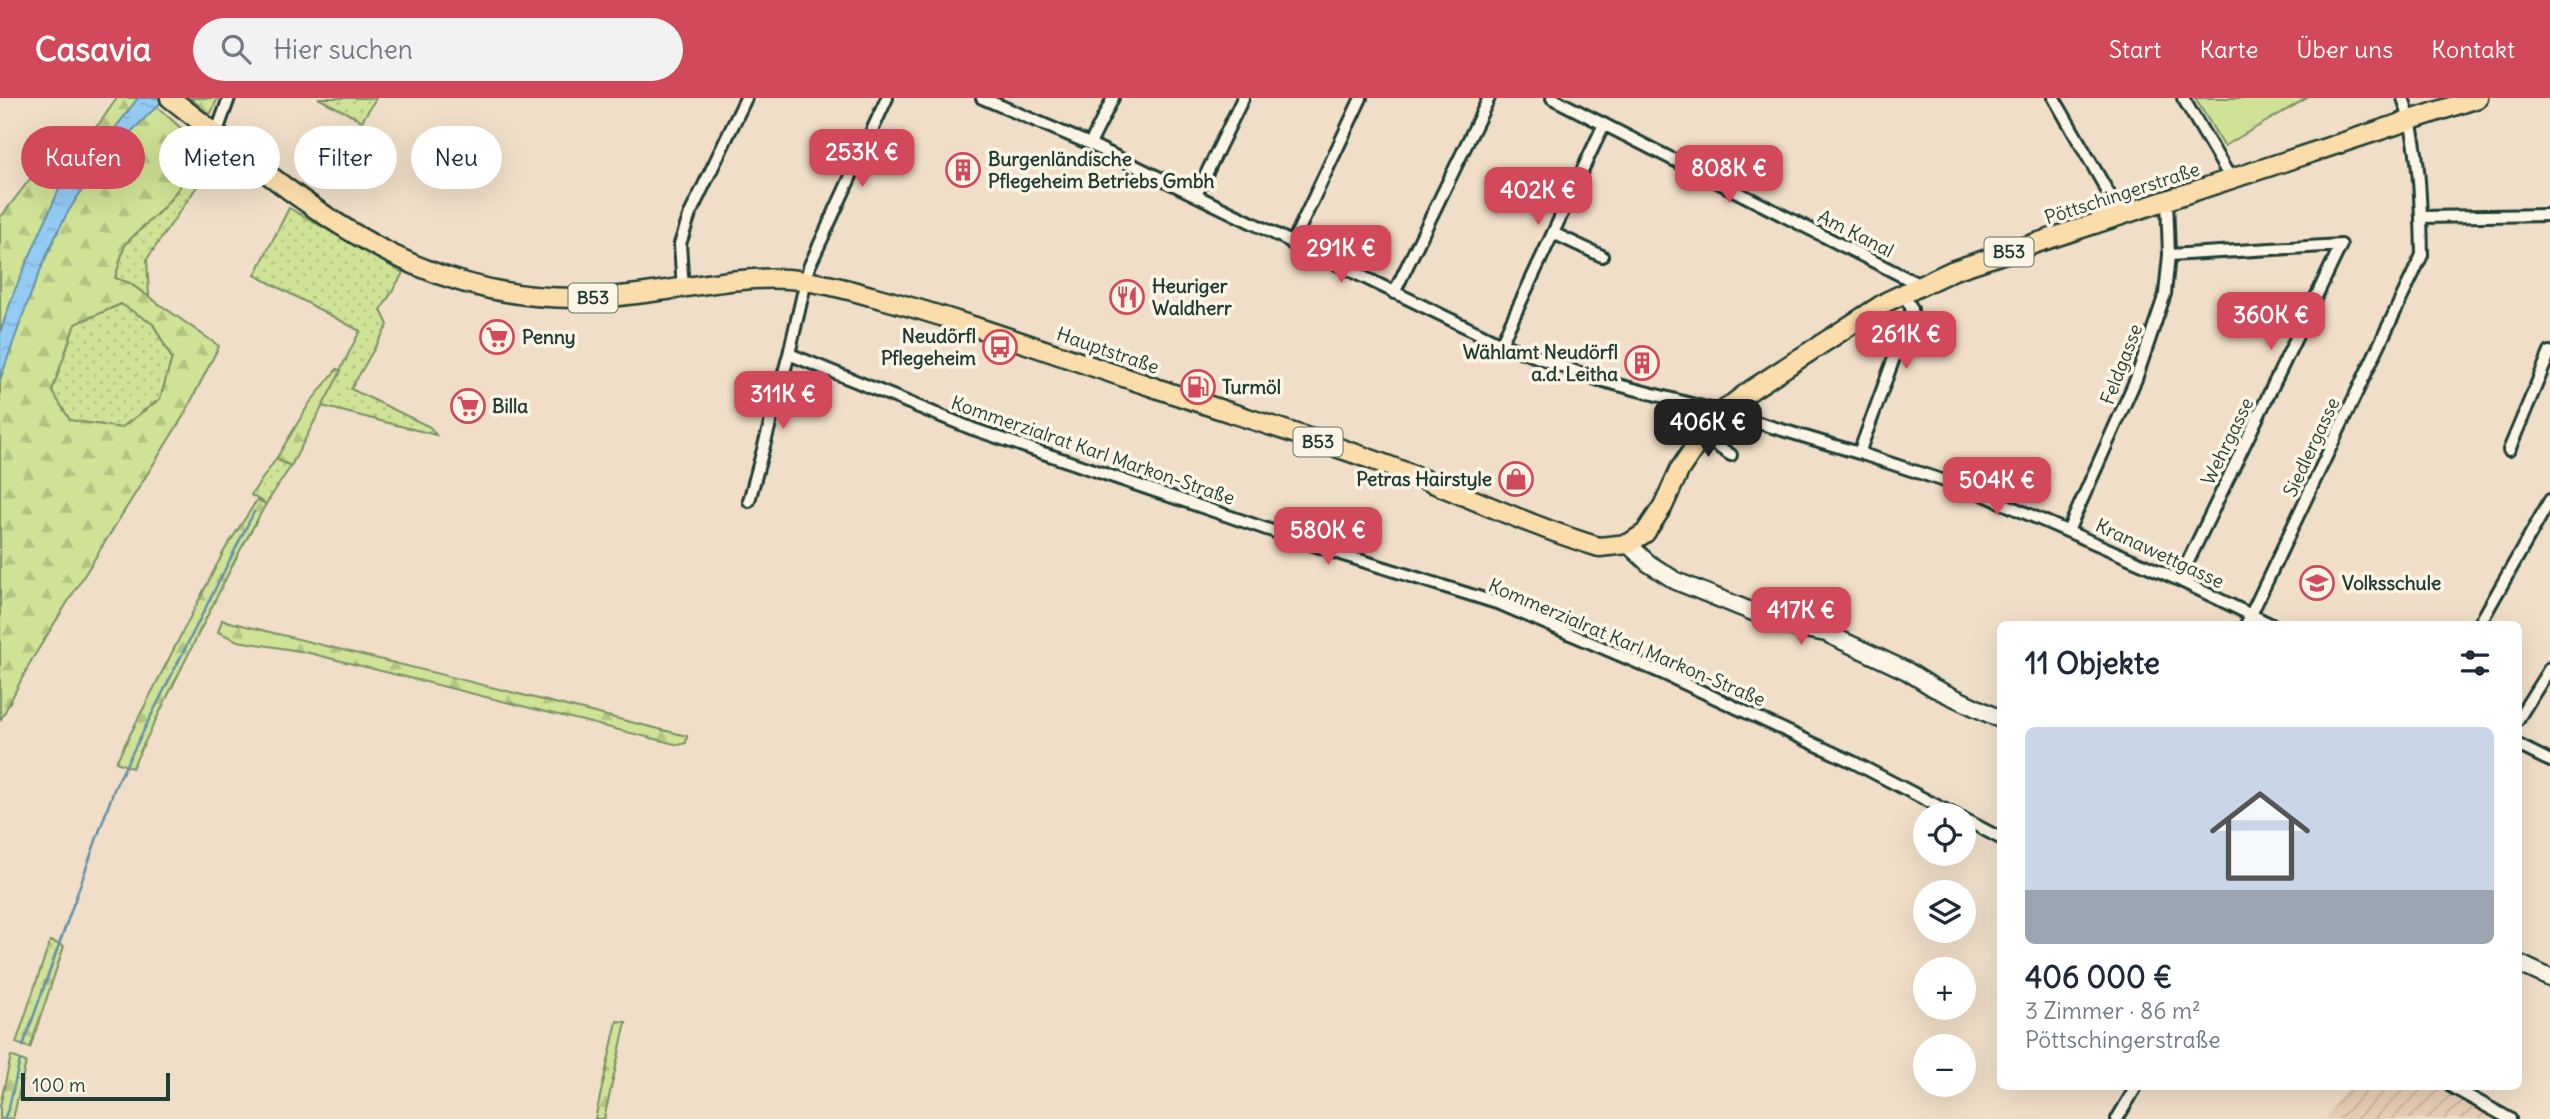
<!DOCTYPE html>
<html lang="de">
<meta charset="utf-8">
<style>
body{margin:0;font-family:Delius,sans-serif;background:#f2f2f3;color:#1f2937;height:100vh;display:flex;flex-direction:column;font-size:26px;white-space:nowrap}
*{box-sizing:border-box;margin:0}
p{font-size:23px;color:#747a83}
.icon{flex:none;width:38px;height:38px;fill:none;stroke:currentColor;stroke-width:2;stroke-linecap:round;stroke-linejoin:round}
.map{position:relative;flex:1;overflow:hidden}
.drawer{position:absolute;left:1997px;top:523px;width:525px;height:469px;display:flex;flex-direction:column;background:#fff;border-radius:10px;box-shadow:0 7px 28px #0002}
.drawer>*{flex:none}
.hud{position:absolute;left:21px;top:28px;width:665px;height:63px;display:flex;gap:14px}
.fabs{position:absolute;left:1913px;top:705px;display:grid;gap:14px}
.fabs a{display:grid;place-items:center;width:63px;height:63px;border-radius:50%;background:#fff;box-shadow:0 7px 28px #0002;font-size:35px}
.scale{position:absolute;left:21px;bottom:18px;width:149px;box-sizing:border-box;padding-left:7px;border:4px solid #1f3d34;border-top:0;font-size:19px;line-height:24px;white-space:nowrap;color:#1f3d34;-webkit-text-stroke:5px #fcf5e5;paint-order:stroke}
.price{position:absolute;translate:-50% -60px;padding:0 16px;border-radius:14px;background:#d1495b;color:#fff;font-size:23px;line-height:46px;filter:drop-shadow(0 2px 4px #0008)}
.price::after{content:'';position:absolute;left:50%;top:42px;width:21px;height:16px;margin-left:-10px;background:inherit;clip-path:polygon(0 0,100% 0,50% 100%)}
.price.active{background:#222;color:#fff}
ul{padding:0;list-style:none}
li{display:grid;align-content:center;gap:14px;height:371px;padding:0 28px}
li+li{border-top:2px solid #e0e1e3}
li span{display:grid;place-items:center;height:217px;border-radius:10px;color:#555}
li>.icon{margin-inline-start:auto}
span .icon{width:126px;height:126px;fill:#fffc;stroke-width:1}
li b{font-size:30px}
h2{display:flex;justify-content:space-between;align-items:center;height:84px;padding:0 28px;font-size:30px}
.tag{padding:0 24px;border-radius:32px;background:#fff;box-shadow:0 7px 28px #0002;font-size:24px;line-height:63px}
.tag.active{background:#d1495b;color:#fff}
header{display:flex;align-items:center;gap:42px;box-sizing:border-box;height:98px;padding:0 35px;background:#d1495b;color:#fff}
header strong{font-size:33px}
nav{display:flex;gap:38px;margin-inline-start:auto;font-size:24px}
.search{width:490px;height:63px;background:#f2f2f3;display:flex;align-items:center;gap:18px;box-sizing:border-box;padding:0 24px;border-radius:38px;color:#747a83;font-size:26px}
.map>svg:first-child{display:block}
</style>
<header>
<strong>Casavia</strong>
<div class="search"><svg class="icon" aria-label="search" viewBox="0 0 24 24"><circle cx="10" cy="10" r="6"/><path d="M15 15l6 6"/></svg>Hier suchen</div>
<nav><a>Start</a><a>Karte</a><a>Über uns</a><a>Kontakt</a></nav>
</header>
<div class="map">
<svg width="2550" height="1021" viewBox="0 0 2550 1021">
<defs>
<pattern id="industrial-furrows" width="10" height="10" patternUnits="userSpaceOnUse" patternTransform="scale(1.75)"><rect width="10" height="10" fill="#e8ceb4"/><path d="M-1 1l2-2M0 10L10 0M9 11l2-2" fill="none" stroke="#c7b29b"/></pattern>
<pattern id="grass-dots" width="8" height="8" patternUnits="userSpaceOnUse" patternTransform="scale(1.75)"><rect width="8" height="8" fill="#d0e296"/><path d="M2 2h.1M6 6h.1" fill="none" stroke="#b2c382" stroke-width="1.8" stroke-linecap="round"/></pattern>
<pattern id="forest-firs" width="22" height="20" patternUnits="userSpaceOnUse" patternTransform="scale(1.75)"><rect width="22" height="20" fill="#d0e296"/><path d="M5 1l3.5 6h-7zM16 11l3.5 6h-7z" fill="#b2c382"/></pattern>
<pattern id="water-ripples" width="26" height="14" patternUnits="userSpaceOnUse" patternTransform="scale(1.75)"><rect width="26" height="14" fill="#94cbf3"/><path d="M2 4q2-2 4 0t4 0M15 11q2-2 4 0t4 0" fill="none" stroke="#7fafd1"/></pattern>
</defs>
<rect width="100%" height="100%" fill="#f0dec8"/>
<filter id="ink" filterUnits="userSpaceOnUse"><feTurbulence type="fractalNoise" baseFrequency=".0143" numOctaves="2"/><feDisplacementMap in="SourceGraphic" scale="14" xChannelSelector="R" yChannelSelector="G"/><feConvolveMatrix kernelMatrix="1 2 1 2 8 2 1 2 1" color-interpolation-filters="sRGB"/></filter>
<g filter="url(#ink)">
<path fill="url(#industrial-furrows)" d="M2346 989H2440L2500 1021H2326Z"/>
<path fill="url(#grass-dots)" stroke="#789065" stroke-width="2" d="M318 0H376L362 23Z
M207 53 216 61 147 161 149 199 129 185 115 180 125 146 164 109Z
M289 110 403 175 381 212 388 227 351 291 430 329 436 337 322 308 360 233 255 177Z
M121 206 153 226 172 261 160 301 121 330 70 323 51 293 75 226Z
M276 361 291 368 266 406 251 397Z"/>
<path fill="url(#forest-firs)" stroke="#789065" stroke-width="2" fill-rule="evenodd" d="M117 0H147L207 53 164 109 125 146 115 180 129 185 219 248 184 317 31 563 0 623V120L50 55 99 26ZM121 206 153 226 172 260 160 301 121 330 70 322 52 293 75 226Z
M190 0H218L210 17Z
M337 271 341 273 291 368 276 361 309 306Z
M257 402 266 406 237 458 132 670 116 664 224 453Z
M222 522 687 638 686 645 679 647 305 554 238 543 218 534Z
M50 843 64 848 30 950 16 945Z
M617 923 626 924 604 1021H595Z
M11 958 26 964 13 1021H0V1008Z"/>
<path fill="#d0e296" stroke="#789065" stroke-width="2" d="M2195 0H2307L2224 48Z"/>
<path fill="url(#water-ripples)" stroke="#6592a7" stroke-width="2" d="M138 0H166C130 33 93 71 68 114 39 167 20 225 0 282V235L14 194 60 89 90 63Z"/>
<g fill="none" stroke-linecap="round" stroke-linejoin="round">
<path stroke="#6592a7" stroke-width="2.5" d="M23 948 115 689 254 414
M4 1021 9 1009 20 962"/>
<g stroke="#1f3d34" stroke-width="16">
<path id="street" d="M887 0 809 169 789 256 973 331 1334 454 1500 506 1664 576 1853 664 1957 718
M982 0 1090 46 1501 246 1599 282 1722 314 1859 355 1975 393 2179 482 2272 527
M1552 0 1920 187
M2054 0 2121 117
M2183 0 2231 81
M216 36 229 0
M1090 46 1113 0
M1196 97 1243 0
M2421 119 2550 117
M1553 135 1602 158
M1292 146 1361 0
M2169 157 2341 147 2179 482
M683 191 680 146 690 116 746 0
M1394 195 1489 0
M1501 246 1604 26
M1702 338 1731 357
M2509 352 2550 254
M1859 355 1912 211 1903 195
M749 403 789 256
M2068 433 2136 281 2165 196 2169 157 2167 102
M2246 527 2422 157C2421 107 2420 46 2403 0
M2479 527 2550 402
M2518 621 2550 570
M2518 647 2550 663
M1964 721 2000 740
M2452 989 2510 1021
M2117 1021 2136 989"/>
</g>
<g stroke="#1f3d34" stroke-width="21">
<path id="secondary" d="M1628 446 1648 465 1676 483 1788 528 1826 535 1907 573 1934 590 2000 621
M2518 865 2550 880"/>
</g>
<g stroke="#1f3d34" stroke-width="23">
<path id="primary" d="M170 0C309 107 416 211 605 199 666 196 728 177 788 181 816 183 845 191 871 198 966 223 1057 257 1150 288 1225 314 1301 336 1376 363 1451 390 1523 426 1599 449L1628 446 1645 435 1663 408 1680 371 1702 338 1722 314 1751 292 1886 204 1954 172 2478 0"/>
</g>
<use href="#street" stroke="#fcf5e5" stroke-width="10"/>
<use href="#secondary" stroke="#fcf5e5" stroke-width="16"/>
<use href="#primary" stroke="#fbddab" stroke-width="18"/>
</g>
</g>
<defs>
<g id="building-ring" transform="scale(1.75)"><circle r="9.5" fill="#fcf5e5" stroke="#d1495b" stroke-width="1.5"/><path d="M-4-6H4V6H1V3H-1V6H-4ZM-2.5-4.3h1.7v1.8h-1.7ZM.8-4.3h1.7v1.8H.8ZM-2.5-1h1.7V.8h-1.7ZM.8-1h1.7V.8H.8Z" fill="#d1495b"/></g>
<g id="restaurant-ring" transform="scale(1.75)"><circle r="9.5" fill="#fcf5e5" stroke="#d1495b" stroke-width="1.5"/><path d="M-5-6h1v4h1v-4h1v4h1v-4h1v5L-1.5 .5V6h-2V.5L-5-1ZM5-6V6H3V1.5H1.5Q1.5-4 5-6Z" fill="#d1495b"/></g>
<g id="supermarket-ring" transform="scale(1.75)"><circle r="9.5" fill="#fcf5e5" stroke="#d1495b" stroke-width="1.5"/><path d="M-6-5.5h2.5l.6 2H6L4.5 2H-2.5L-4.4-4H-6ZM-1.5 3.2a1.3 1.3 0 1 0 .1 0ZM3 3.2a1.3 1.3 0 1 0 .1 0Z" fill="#d1495b"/></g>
<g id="bus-ring" transform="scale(1.75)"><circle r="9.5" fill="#fcf5e5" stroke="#d1495b" stroke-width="1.5"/><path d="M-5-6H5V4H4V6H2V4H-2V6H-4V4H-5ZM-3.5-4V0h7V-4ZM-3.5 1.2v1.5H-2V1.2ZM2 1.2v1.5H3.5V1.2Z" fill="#d1495b"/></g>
<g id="fuel-ring" transform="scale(1.75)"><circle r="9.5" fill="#fcf5e5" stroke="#d1495b" stroke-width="1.5"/><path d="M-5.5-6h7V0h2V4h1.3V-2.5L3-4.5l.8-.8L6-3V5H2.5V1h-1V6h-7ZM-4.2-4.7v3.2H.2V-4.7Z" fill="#d1495b"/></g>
<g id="shop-ring" transform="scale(1.75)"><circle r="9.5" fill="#fcf5e5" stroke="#d1495b" stroke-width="1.5"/><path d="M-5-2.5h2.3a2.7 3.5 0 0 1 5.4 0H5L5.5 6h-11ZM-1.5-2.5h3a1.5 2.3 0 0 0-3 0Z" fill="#d1495b"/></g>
<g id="school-ring" transform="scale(1.75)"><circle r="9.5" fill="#fcf5e5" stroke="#d1495b" stroke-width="1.5"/><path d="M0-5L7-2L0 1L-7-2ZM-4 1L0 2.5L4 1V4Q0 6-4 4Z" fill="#d1495b"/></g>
</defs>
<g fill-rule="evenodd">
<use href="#building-ring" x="963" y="72"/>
<use href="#restaurant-ring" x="1127" y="199"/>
<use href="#supermarket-ring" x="497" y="239"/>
<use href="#bus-ring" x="1000" y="249"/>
<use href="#building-ring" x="1642" y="265"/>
<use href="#fuel-ring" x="1198" y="289"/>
<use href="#supermarket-ring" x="468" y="308"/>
<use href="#shop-ring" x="1516" y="381"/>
<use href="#school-ring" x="2317" y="485"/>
</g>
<g text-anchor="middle" stroke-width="7" stroke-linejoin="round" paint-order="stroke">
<g fill="#fcf5e5" stroke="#617469" stroke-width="2">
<rect x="1984.5" y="139.5" width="49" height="29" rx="5"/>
<rect x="568.5" y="185.5" width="49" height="29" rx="5"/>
<rect x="1293.5" y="329.5" width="49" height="29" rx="5"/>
</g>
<g font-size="18" font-weight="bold" fill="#1f3d34">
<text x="2009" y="160">B53</text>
<text x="593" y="206">B53</text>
<text x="1318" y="350">B53</text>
</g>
<g font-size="19" font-weight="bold" fill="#1f3d34" stroke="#fcf5e5" text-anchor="start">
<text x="988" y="68">Burgenländische<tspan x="988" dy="22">Pflegeheim Betriebs Gmbh</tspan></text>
<text x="1152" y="195">Heuriger<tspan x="1152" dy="22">Waldherr</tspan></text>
<text x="976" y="245" text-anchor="end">Neudörfl<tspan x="976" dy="22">Pflegeheim</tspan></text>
<text x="522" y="246">Penny</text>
<text x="1618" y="261" text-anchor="end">Wählamt Neudörfl<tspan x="1618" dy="22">a.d. Leitha</tspan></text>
<text x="1222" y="296">Turmöl</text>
<text x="492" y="315">Billa</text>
<text x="1492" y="388" text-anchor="end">Petras Hairstyle</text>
<text x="2342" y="492">Volksschule</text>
</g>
<g font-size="19" fill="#1f3d34" stroke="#fcf5e5">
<text transform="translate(2122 95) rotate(-18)" y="7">Pöttschingerstraße</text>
<text transform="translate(1856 135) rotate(27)" y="7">Am Kanal</text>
<text transform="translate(1108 252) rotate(19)" y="7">Hauptstraße</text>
<text transform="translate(2121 266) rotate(-69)" y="7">Feldgasse</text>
<text transform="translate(2227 343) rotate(-64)" y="7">Wehrgasse</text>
<text transform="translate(2311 349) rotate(-65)" y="7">Siedlergasse</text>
<text transform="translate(1093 352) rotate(19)" y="7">Kommerzialrat Karl Markon-Straße</text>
<text transform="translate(2160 455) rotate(25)" y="7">Kranawettgasse</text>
<text transform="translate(1627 544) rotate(23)" y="7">Kommerzialrat Karl Markon-Straße</text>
</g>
</g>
</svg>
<div class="fabs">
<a><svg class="icon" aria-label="locate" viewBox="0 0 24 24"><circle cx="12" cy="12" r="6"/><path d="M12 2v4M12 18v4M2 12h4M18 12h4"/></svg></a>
<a><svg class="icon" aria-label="layers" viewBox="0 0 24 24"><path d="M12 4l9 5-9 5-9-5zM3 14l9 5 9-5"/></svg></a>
<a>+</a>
<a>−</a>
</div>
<div class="scale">100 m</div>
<b class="price" style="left:862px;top:91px">253K €</b>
<b class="price" style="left:1729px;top:107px">808K €</b>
<b class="price" style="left:1538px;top:129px">402K €</b>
<b class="price" style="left:1341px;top:187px">291K €</b>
<b class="price" style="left:2271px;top:254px">360K €</b>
<b class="price" style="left:1906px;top:273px">261K €</b>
<b class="price" style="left:783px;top:333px">311K €</b>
<b class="price active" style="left:1708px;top:361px">406K €</b>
<b class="price" style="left:1997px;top:419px">504K €</b>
<b class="price" style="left:1328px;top:469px">580K €</b>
<b class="price" style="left:1801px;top:549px">417K €</b>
<div class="hud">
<a class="tag active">Kaufen</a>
<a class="tag">Mieten</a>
<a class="tag">Filter</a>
<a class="tag">Neu</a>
</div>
<section class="drawer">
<h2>11 Objekte<svg class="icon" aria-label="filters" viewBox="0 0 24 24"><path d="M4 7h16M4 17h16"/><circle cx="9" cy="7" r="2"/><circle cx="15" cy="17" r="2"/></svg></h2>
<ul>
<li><span style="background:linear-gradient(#c9d6e8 75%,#9aa5b1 0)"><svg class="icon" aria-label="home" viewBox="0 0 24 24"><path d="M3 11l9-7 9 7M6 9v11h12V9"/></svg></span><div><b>406 000 €</b><p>3 Zimmer · 86 m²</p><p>Pöttschingerstraße</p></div></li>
</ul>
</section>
</div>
